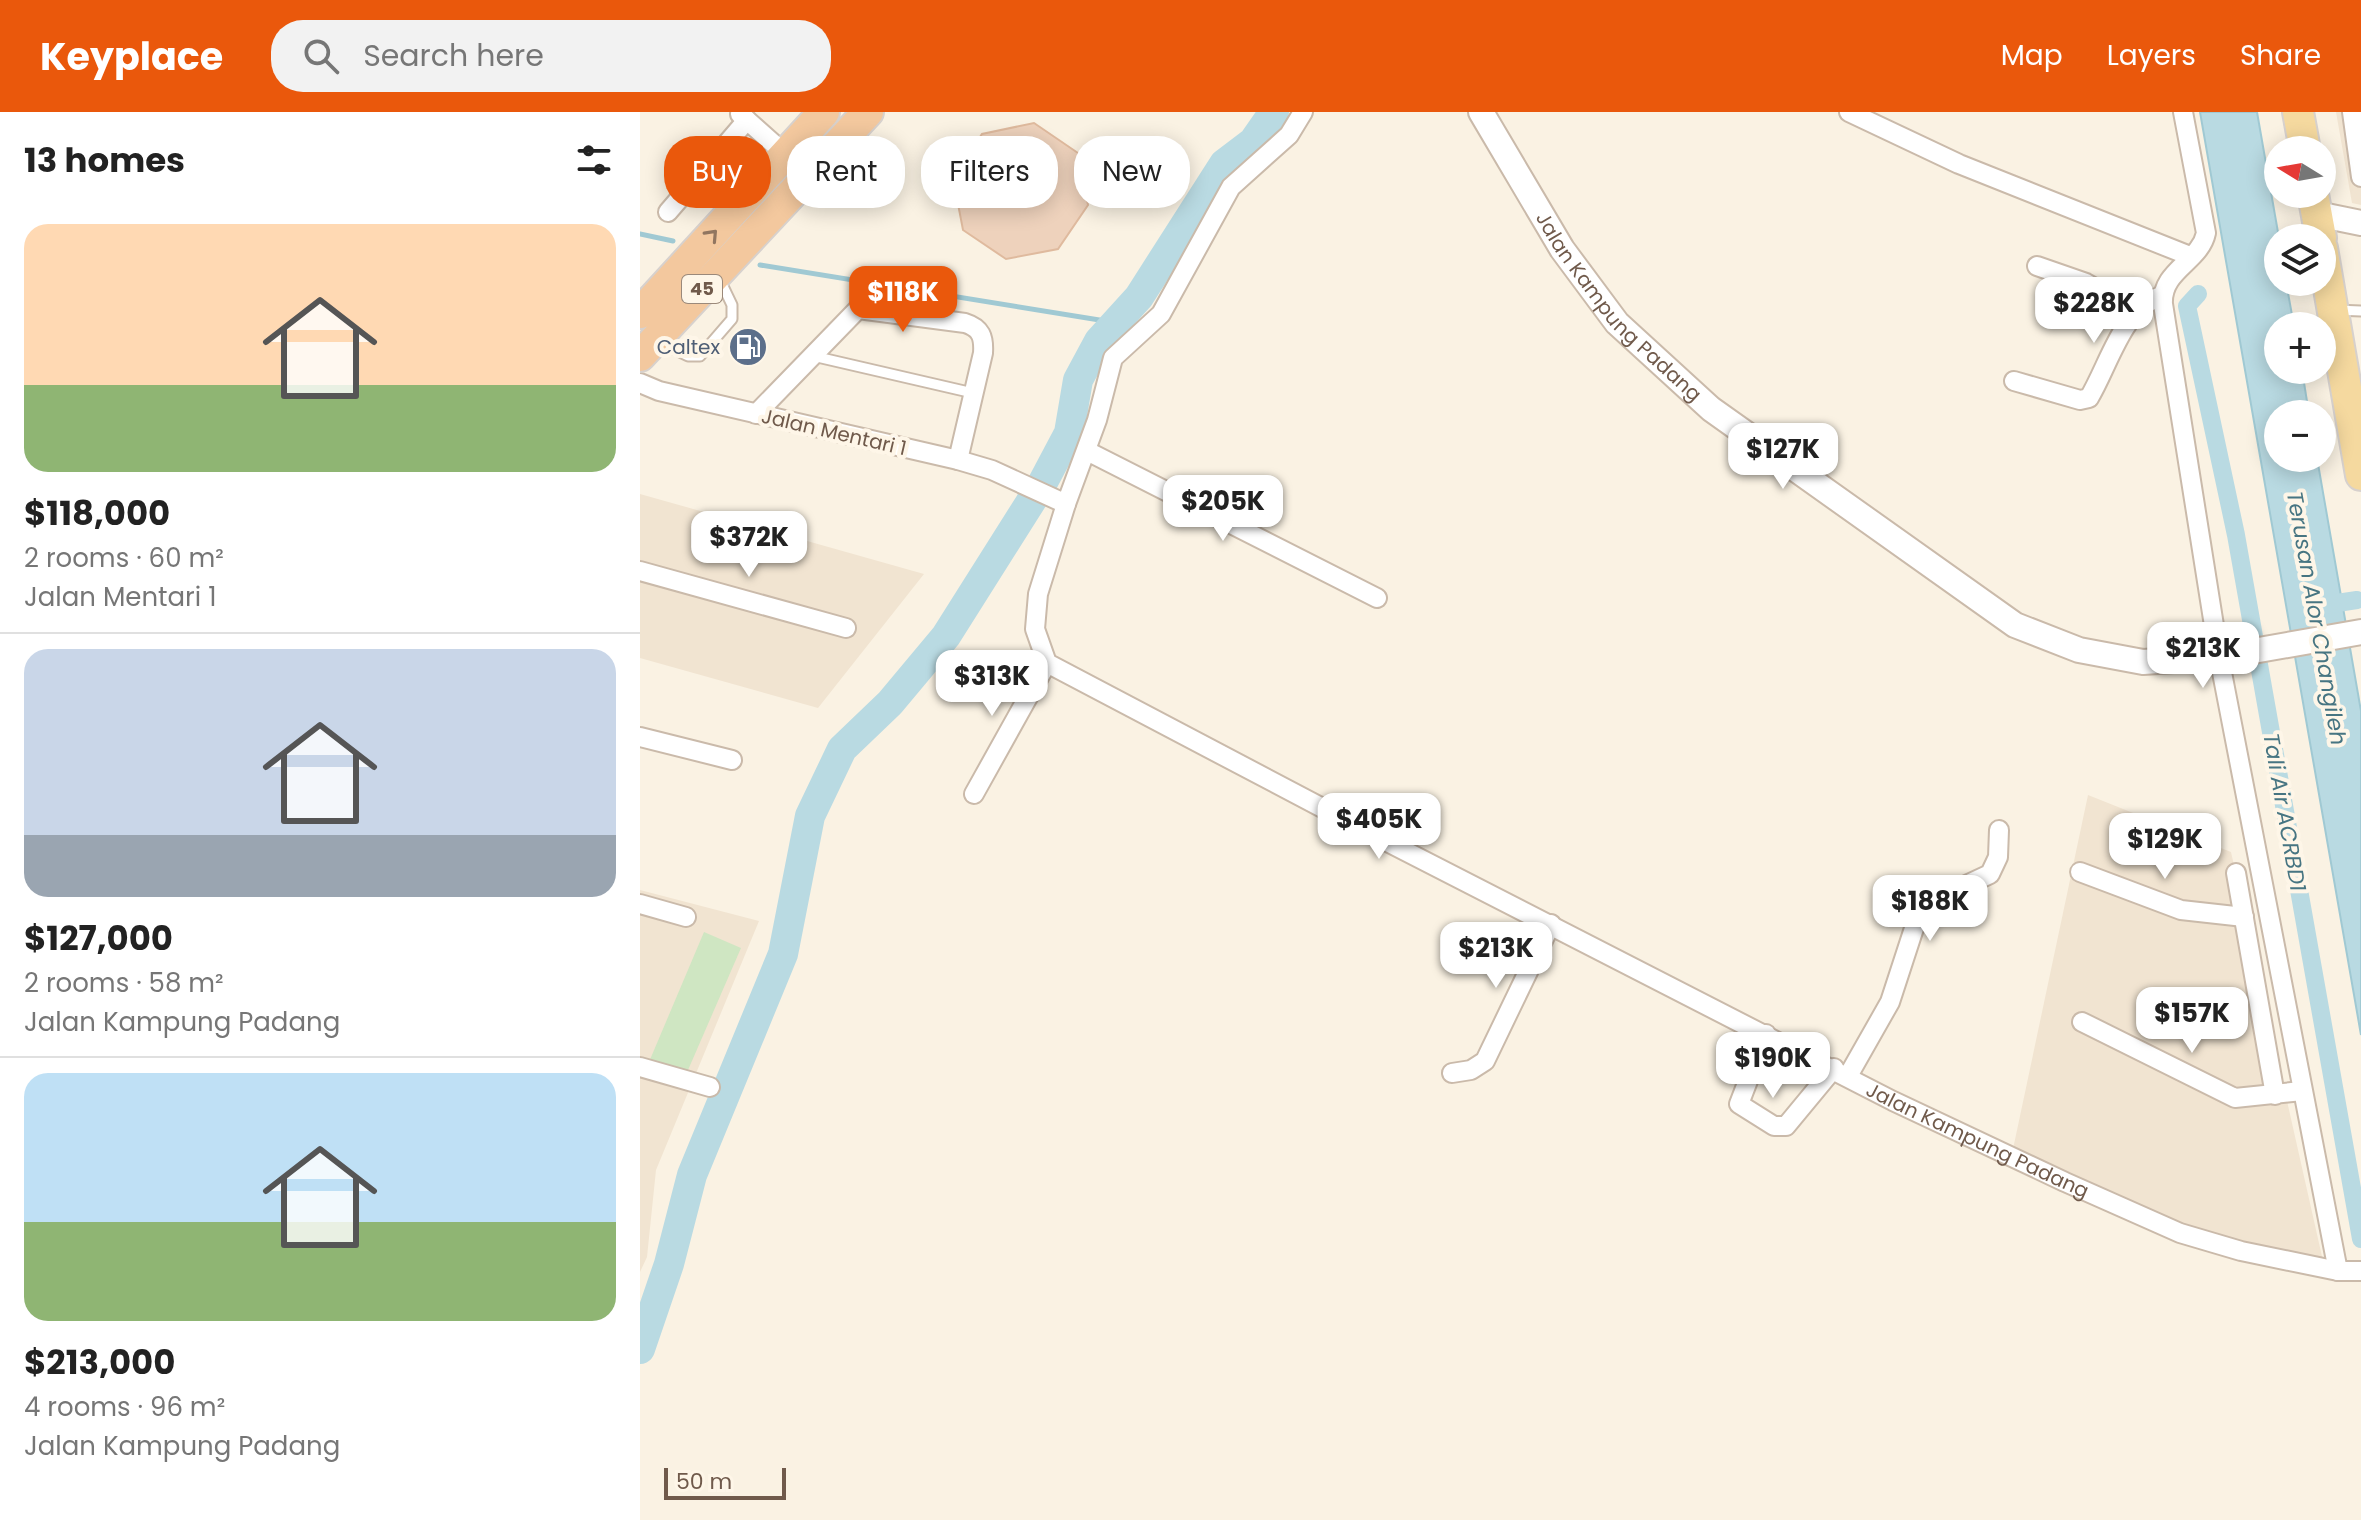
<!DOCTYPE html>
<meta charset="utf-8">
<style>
body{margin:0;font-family:Poppins,sans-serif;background:#f2f2f2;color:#222;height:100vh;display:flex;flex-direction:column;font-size:30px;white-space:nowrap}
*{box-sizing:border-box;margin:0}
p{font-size:26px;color:#767676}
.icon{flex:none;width:44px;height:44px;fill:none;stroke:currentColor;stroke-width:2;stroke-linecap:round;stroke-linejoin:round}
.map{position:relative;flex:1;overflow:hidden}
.panel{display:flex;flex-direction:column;background:#fff;width:640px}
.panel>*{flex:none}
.guide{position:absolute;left:24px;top:24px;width:760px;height:72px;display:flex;gap:16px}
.needle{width:52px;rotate:281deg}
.buttons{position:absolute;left:1624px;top:24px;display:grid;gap:16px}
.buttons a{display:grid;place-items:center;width:72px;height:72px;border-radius:50%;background:#fff;box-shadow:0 4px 20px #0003;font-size:40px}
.scale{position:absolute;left:24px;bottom:20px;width:122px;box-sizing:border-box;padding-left:8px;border:4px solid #705a4b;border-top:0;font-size:22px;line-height:28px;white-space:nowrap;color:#705a4b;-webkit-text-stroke:6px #fef6e8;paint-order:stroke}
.price{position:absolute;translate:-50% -68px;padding:0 18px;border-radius:16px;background:#fff;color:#222;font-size:26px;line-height:52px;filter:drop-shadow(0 2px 4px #0008)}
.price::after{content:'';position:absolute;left:50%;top:48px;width:24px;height:18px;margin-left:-12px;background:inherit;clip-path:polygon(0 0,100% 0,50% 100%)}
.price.current{background:#ea580c;color:#fff}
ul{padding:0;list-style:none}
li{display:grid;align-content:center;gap:16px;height:424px;padding:0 24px}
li+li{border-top:2px solid #e0e0e0}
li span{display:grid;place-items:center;height:248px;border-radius:24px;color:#555}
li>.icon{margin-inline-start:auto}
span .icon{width:144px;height:144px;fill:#fffc;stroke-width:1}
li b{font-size:34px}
h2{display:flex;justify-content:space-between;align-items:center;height:96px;padding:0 24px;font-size:34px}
.tag{padding:0 28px;border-radius:32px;background:#fff;box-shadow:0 4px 20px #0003;font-size:28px;line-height:72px}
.tag.current{background:#ea580c;color:#fff}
header{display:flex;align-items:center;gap:48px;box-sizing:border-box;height:112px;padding:0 40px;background:#ea580c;color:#fff}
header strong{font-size:38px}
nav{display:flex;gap:44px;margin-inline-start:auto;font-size:28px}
.search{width:560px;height:72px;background:#f2f2f2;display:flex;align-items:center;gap:20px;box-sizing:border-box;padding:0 28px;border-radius:32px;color:#767676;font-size:30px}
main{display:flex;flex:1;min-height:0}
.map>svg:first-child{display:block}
</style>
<header>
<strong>Keyplace</strong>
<div class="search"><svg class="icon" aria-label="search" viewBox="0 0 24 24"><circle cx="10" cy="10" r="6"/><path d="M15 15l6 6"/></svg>Search here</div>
<nav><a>Map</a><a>Layers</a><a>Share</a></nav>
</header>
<main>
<section class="panel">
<h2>13 homes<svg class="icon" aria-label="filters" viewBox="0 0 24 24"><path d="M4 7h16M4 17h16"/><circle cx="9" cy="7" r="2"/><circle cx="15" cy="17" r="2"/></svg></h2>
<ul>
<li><span style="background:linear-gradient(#ffd9b3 65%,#8fb573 0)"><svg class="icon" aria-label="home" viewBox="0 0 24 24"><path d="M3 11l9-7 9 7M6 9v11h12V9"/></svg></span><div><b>$118,000</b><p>2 rooms · 60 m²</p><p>Jalan Mentari 1</p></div></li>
<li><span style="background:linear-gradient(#c9d6e8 75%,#9aa5b1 0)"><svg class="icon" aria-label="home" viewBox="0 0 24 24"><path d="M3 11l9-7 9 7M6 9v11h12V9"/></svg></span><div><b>$127,000</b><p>2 rooms · 58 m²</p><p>Jalan Kampung Padang</p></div></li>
<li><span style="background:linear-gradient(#bfe0f5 60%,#8fb573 0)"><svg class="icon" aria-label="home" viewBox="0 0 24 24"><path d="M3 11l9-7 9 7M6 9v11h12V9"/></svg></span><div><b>$213,000</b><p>4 rooms · 96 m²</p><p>Jalan Kampung Padang</p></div></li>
</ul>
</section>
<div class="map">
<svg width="1721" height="1408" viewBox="0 0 1721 1408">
<rect width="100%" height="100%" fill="#faf2e3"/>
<path fill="#f1e4d1" d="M1696 0H1721V93L1712 91Z
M0 382 284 462 178 596 0 546Z
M1448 683 1591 740 1683 1149 1540 1117 1373 1037Z
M0 778 119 809 16 1058 7 1145 0 1160Z"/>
<path fill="#cfe6c2" d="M64 820 101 836 45 965 9 950Z"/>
<path fill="#b9dae2" stroke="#a0c9d3" stroke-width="2" d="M1560 0H1617L1639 126 1638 170H1646L1654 214H1638V258H1662L1669 302H1638V346H1677L1721 599V923Z"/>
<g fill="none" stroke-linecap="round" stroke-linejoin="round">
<path stroke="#a0c9d3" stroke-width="5" d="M0 122 33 129
M120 153 478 211"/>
<path stroke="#b9dae2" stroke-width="18" d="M1558 182 1547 194 1596 423 1721 1127
M1677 494 1717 488"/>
<path stroke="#b9dae2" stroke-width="30" d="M0 1237 29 1152 52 1063 143 842 170 704 202 637 250 591 306 524 402 372 429 321 438 268 459 229 499 185 584 52 613 30 634 0"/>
</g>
<path fill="#eed2bc" stroke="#dfba9e" stroke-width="2" d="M394 11 438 41 448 93 418 137 366 147 323 118 313 66 342 22Z"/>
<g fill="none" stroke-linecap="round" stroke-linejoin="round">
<g stroke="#cabaaa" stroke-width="13">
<path id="service" d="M1696 198 1721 199
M21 231 48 244H60L92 207V193L80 168
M173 244 333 281"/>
</g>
<g stroke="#cabaaa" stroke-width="22">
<g id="minor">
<path id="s1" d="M663 0 649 23 591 75 521 202 473 246 457 308 426 392 398 482 395 517 407 551 730 721 1253 989 1425 1070 1540 1121 1601 1139 1698 1159H1721"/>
<path d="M1209 0 1319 52 1550 144"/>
<path d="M1543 0 1566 121C1560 150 1521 158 1523 192L1579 545 1698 1159"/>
<path d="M1712 0 1721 65"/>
<path d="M100 2 145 42"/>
<path d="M28 100 107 8"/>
<path d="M1397 154 1446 171 1496 199"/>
<path d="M1374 269 1440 288 1449 286C1469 253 1483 195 1522 184"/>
<path d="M0 271 19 279 318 348 352 358 426 392"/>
<path d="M116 302 218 197 325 211C341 216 344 225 343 241L318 348"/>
<path d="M447 339 737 486"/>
<path d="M0 459 206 516"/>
<path d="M0 625 92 648"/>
<path d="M334 682 407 551"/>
<path d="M1440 760 1541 798 1604 805"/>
<path d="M1596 761 1635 983"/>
<path d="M0 792 46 805"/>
<path d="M1442 910 1595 986 1662 979"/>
<path d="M1126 922 1099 992 1134 1014H1146L1194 956"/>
<path d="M0 955 70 975"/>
<path d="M812 961 831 958 845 949 911 812"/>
<path d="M1208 964 1250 890 1279 801 1305 783 1350 762 1358 745 1359 718"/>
</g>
</g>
<g stroke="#cabaaa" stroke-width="28">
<g id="tertiary">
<path id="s2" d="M841 0 922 137 977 211 1071 297 1375 513 1439 538 1503 550 1579 545 1721 520"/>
<path d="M1677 102 1721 111"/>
</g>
</g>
<g stroke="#d7d1cd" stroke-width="34">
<path id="primary" d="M1658 0 1665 38
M1673 82 1681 126
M1682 136 1721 363"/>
</g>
<g stroke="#d7d1cd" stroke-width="34">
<path id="trunk" d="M0 201 184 0
M0 244 228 0"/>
</g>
<use href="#service" stroke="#fff" stroke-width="9"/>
<use href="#minor" stroke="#fff" stroke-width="18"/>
<use href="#tertiary" stroke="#fff" stroke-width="24"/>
<use href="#primary" stroke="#f5d99f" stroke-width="30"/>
<use href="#trunk" stroke="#f3c89e" stroke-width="30"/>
</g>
<defs><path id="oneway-chevron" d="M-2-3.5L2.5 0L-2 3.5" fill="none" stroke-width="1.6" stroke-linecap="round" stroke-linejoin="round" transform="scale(2)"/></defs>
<use stroke="#917660" href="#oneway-chevron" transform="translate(72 123) rotate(-47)"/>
<defs>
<g id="fuel-disc" transform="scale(2)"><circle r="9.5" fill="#5c6f8a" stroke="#fef6e8"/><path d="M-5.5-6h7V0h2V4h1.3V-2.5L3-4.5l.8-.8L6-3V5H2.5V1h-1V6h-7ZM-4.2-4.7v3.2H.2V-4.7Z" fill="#fff"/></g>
</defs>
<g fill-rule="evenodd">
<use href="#fuel-disc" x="108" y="235"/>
</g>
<g text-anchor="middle" stroke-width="8" stroke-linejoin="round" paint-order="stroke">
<rect fill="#fef6e8" stroke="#9b897a" stroke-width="2" x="42" y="163" width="40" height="28" rx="6"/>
<g font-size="18" font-weight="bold" fill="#705a4b">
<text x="62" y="183">45</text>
</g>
<g font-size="20" fill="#705a4b" stroke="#fef6e8">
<text dy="7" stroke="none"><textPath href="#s2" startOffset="240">Jalan Kampung Padang</textPath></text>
<text transform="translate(194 320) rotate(13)" y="7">Jalan Mentari 1</text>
<text dy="7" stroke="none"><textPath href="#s1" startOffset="1680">Jalan Kampung Padang</textPath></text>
</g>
<g font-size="20" fill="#4e5e75" stroke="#fef6e8" text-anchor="end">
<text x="80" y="242">Caltex</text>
</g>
<g font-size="22" font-style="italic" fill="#477582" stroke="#fef6e8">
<text transform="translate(1677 506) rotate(80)" y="8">Terusan Alor Changileh</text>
<text transform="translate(1645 700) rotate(80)" y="8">Tali Air ACRBD1</text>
</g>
</g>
</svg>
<div class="buttons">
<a><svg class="needle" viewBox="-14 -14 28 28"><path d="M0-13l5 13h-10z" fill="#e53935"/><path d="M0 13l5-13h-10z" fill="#767676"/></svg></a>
<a><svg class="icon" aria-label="layers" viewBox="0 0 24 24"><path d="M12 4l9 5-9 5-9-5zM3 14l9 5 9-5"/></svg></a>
<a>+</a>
<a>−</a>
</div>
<div class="scale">50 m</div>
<b class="price current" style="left:263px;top:222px">$118K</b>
<b class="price" style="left:1454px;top:233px">$228K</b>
<b class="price" style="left:1143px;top:379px">$127K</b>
<b class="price" style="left:583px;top:431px">$205K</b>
<b class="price" style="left:109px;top:467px">$372K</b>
<b class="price" style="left:1563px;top:578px">$213K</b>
<b class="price" style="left:352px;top:606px">$313K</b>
<b class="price" style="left:739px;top:749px">$405K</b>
<b class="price" style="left:1525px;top:769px">$129K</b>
<b class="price" style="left:1290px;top:831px">$188K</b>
<b class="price" style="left:856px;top:878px">$213K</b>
<b class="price" style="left:1552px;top:943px">$157K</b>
<b class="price" style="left:1133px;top:988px">$190K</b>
<div class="guide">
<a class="tag current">Buy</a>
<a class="tag">Rent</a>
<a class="tag">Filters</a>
<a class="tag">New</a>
</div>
</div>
</main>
